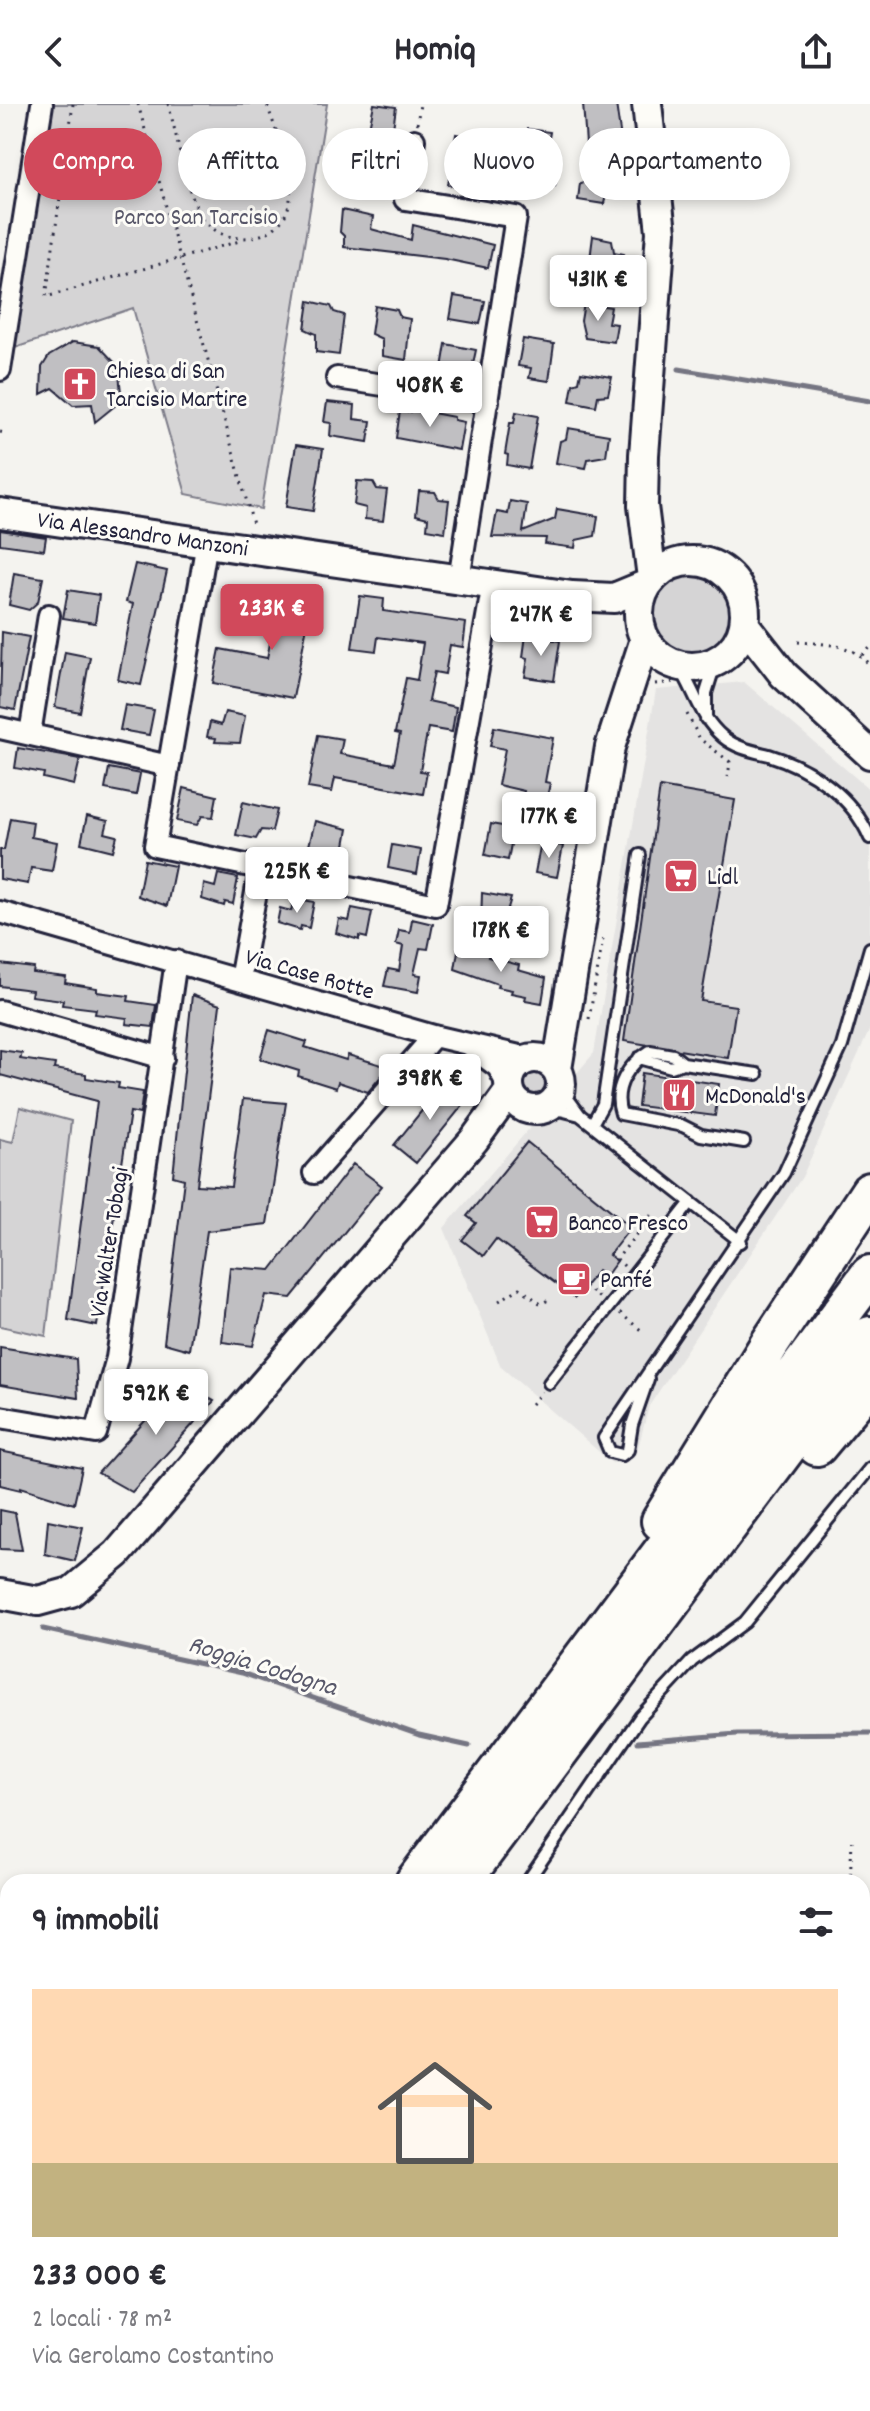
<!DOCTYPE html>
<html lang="it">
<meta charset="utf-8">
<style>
body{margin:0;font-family:Dekko,sans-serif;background:#f7f7f7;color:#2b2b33;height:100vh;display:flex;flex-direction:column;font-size:30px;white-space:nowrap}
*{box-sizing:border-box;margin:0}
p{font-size:26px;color:#7c7c81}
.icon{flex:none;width:44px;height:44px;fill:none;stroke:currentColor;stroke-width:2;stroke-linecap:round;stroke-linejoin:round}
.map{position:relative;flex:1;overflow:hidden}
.drawer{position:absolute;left:0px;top:1770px;width:870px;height:538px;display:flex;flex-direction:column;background:#fff;border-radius:24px 24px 0 0;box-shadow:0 4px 12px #0003}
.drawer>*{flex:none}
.hud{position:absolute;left:24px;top:24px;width:822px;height:72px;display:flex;gap:16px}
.price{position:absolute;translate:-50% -68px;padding:0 18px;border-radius:8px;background:#fff;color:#222;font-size:26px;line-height:52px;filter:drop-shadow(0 2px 4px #0008)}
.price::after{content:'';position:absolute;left:50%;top:48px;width:24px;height:18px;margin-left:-12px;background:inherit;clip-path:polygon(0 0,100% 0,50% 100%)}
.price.on{background:#d1495b;color:#fff}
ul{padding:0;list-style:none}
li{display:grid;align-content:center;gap:16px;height:424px;padding:0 32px}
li+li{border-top:2px solid #e1e1e2}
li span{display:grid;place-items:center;height:248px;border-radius:0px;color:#555}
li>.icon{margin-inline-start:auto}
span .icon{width:144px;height:144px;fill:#fffc;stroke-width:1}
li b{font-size:34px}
h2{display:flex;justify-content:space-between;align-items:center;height:96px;padding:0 32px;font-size:34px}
.tag{padding:0 28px;border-radius:36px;background:#fff;box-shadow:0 4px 12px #0003;font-size:28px;line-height:72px}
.tag.on{background:#d1495b;color:#fff}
header{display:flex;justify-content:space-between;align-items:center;height:104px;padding:0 32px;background:#fff;font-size:36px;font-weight:700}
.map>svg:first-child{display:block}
</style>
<header><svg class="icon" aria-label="back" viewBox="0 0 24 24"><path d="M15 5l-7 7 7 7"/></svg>Homiq<svg class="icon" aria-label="share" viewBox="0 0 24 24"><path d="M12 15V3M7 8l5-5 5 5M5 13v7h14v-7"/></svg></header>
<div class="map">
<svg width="870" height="2307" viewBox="0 0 870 2307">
<rect width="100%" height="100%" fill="#f4f3ef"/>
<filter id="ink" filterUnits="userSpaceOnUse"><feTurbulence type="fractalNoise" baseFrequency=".0125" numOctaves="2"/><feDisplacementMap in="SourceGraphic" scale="16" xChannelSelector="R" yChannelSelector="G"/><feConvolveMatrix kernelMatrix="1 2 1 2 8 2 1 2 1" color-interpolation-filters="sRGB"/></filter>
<g filter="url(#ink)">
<path fill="#e4e3e2" d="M744 578 870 686V925L802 1073 649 1302 638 1344 627 1358 612 1359 501 1263 444 1124 594 949 656 586Z
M279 2300H554L553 2307H278Z"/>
<path fill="#d5d4d5" stroke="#7c7b88" stroke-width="2" d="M51 0H327L261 405 186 390 133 204 12 245Z
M653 508a40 40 0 1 1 80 0a40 40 0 1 1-80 0Z
M518 978a17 17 0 1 1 34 0a17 17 0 1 1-34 0Z
M20 1003 71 1017 46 1232 0 1222V1035L13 1038Z"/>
<path fill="#acacb2" stroke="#757582" stroke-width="2" d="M8 2181V2219L0 2229V2184Z"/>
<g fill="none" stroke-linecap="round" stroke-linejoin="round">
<path stroke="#757582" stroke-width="5" d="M679 265 870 297
M43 1525 242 1569 419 1631 469 1642
M638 1638 737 1630 870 1629"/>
</g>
<path fill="#c0bfc2" stroke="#22223b" stroke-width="2" d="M374 0 396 3 392 32 384 31 380 59 373 58 369 85 346 82 350 54 358 55 362 28 368 29Z
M583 0H616L621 35 586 40Z
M527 25 550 28 547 45 523 48Z
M456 30 479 34 477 45 559 61 555 82 475 69 472 84 448 81Z
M589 66 620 72 616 90H606L604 100 578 96 580 79 587 77Z
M342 106 373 113 371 125 411 136 413 121 493 141 488 164 445 155 344 143V132L340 128Z
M593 132 612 136 614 148 624 150 620 172 602 170 601 165 589 163Z
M454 192 485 197 480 220 450 215Z
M309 197 331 202 334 208 344 211 339 251 316 248V230L305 225Z
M584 199 611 203 608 219 617 220 614 238 585 234 581 217Z
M375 202 397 206 400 213 410 215 406 256 382 252V235L371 230Z
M523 235 554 240 549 277 529 274 531 264 518 262Z
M73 238 99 242 118 262 121 288 116 301 95 318 92 300 73 301 53 284 41 290 42 263 49 252Z
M446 240 476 246 471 269 442 264Z
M581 268 612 273 608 291 598 292 596 302 570 297 573 280 579 278Z
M327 298 355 301 354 315 371 317 368 338 330 332 331 319 324 318Z
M412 305 454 313V316L464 318 459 346 396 334 400 307 411 308Z
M516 308 538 312 529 365 507 361 508 351 505 350 510 319H514Z
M568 324 609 331 606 352 588 355 586 364 556 359 560 337 566 335Z
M296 341 323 345 313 407 286 403Z
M357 377 373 378 377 385 387 386 383 417 365 415 366 404 354 401Z
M419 387 435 388 439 395 449 396 445 428 427 425 428 414 416 411Z
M510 397 527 400 523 428 555 415 557 405 598 412 595 432 576 436 575 444 545 440 546 434 492 433 497 408 508 410Z
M0 426 46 433 44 446 0 440Z
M135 460 167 467 141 581 118 576 133 500 126 498Z
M14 469 43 474 38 498 29 506 9 501Z
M281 485 313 491 293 594 213 579 220 545 267 554Z
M68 486 99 491 95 519 63 514Z
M360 492 384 495 383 507 466 519 463 543 450 541 445 570 434 568 428 597 456 603 452 628 428 624 420 667 427 668 423 690 335 674 332 688 308 684 318 631 343 635 340 650 394 660 400 630 395 629 406 574 417 576 423 539 378 533 376 547 352 544Z
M2 528 29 533 15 606 0 603Z
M526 531 560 537 554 577 525 573 528 554 523 553Z
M65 548 90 553 80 608 55 603Z
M125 601 154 606 149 631 120 626Z
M225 608 245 612 240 639 215 638 216 634 207 633 210 618 221 621Z
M494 623 553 634 545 678 550 679 546 699 522 695 524 687 498 681 505 645 490 642Z
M18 644 80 655 74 681 43 674 44 669 15 664Z
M109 664 140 670 136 691 105 685Z
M660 683 735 696 701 897 736 902 728 954 624 937Z
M184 684 217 692 213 713 202 712 197 721 177 717Z
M243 698 277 706 272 727 261 726 256 735 236 731Z
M87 712 108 717 105 729 117 732 113 747 81 739Z
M10 714 33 718 31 733 57 738 52 767 31 764 28 780 0 775V746H4Z
M315 717 348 725 344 747 333 745 328 754 307 750Z
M491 720 514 724 508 756 485 751Z
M541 738 563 742 557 773 535 769Z
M392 741 421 746 417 770 388 764Z
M145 756 175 762 167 802 138 792Z
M218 770 238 774 233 800 225 798 224 802 202 795 204 780 215 783Z
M482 789 511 794 502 824 481 820Z
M294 794 314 798 309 824 301 822 300 826 277 819 280 804 291 807Z
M352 804 372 808 367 834 359 832V836L336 829 339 815 349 817Z
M412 815 433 820 428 845 420 844 414 870 421 871 418 888 384 882 388 865 399 867 403 842 396 840 399 826 410 828Z
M459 841 477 845 489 849 488 853 519 861 518 866 546 874 542 899 525 896 526 892 511 889 512 886 497 883 498 880 455 865Z
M0 860 34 864 33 869 66 873 65 879 97 884V888L129 892 128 897 156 901 153 923 126 920 127 914 95 910 96 905 62 901 63 896 31 892 32 886 0 882Z
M192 891 220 901 197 1081 231 1083 243 995 286 999 267 1120 207 1127 189 1246 164 1239 184 1075 173 1072Z
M269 926 307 938 305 943 346 956 348 951 385 962 383 970 368 988 338 978 336 984 298 972 299 967 260 955Z
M0 946 22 949 20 955 55 960 54 965 86 970V974L119 979 118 984 143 988 140 1010 130 1008 97 1222 68 1216 97 997 0 971Z
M642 969 719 980 715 1012 638 1002Z
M445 978 467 996 416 1059 394 1041Z
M527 1038 631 1123 609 1151 617 1157 611 1165 606 1172 598 1166 575 1194 496 1135 483 1152 462 1136 476 1119 467 1112Z
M353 1060 382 1082 291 1194 266 1191 253 1242 222 1238 230 1163 271 1166Z
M0 1243 76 1255 78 1294 0 1281Z
M180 1278 214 1297 132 1388 98 1369Z
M0 1347 82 1364 74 1400 21 1383V1386L0 1381Z
M0 1406 15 1409 22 1446 0 1445Z
M48 1416 83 1423 75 1457 45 1450Z"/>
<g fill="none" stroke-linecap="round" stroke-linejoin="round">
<g stroke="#22223b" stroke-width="16">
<path id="lane" d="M678 561C695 586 699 613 723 633 736 644 753 647 769 651 811 664 852 692 870 734
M706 615V589L716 557
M639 954 671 963 683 959 757 970
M683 959 673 951 650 947C629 960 612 983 621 1010L683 1022 701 1031 744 1038
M561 985 580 1011 741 1138
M548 1003 580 1011
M592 1020 603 1000 640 751
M648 1275 632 1321 628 1346 622 1351 610 1348 604 1334 784 1069 842 942 870 844
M549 1279 691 1098
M527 1778 640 1613 692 1557 745 1518 870 1364"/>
</g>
<g stroke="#22223b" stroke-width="26">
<path id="street" d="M414 36 405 95 516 113 459 476
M0 266 42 0
M337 274 488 297
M207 438 155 742 436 801 493 480
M0 624 169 662
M30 630 49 511
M0 808 434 932 528 954
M240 876 260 766
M0 907 163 954
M474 945 498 963 508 982
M314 1069 434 932
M0 1313 96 1329 117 1254 176 857"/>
</g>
<g stroke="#22223b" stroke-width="34">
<path id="secondary" d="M647 0 661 128 644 351 643 402 652 474
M0 409 572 492 614 494 648 480
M639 510a53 53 0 1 1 106 0a53 53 0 1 1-106 0Z
M744 520 784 571 870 650
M509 980a26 26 0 1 1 52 0a26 26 0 1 1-52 0Z
M557 965 610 643 645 535
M0 1490 38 1497 71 1488 117 1450 474 1036 509 988"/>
</g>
<g stroke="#22223b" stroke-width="44">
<path id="highway" d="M817 1342 870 1279
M661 1417 771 1238 870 1088
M415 1778 870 1171
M461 1778 870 1232
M19 2307 24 2300
M66 2307 71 2300"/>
</g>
<path stroke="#22223b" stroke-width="3" stroke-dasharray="2 6" stroke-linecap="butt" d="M73 0 46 193 243 136
M138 0 254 424
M168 0C178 34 183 75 198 107 217 147 285 142 290 95 293 65 276 29 267 0
M417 20 420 0
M0 328 4 329
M798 538C824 540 854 539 870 562
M862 551 870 544
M655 580 674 578
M687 610 700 635 730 658 728 673
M589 915 603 835
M624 1162 617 1155 652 1110
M585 1182 601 1195
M499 1197 520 1184 541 1200 550 1195
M620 1209 642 1227
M531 1300 542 1288
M850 1778 852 1737
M862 1913 870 1915"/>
<use href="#lane" stroke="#fdfcf7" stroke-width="10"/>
<use href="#street" stroke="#fdfcf7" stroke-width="20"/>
<use href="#secondary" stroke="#fdfcf7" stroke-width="28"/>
<use href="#highway" stroke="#fdfcf7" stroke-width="38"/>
</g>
</g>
<defs>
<g id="church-square" transform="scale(1.8)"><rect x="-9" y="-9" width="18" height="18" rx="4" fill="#d1495b" stroke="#fdfcf7"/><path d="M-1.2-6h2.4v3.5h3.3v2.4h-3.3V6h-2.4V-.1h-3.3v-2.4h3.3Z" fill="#fff"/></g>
<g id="supermarket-square" transform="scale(1.8)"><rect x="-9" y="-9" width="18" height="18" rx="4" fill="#d1495b" stroke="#fdfcf7"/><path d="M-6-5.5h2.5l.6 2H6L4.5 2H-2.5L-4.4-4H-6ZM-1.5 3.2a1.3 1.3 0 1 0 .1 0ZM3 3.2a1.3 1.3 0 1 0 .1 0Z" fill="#fff"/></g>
<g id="restaurant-square" transform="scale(1.8)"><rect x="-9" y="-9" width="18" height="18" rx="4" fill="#d1495b" stroke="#fdfcf7"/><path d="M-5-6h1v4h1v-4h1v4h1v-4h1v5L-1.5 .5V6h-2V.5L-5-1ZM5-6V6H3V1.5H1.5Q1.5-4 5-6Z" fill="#fff"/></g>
<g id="cafe-square" transform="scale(1.8)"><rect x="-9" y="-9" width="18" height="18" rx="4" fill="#d1495b" stroke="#fdfcf7"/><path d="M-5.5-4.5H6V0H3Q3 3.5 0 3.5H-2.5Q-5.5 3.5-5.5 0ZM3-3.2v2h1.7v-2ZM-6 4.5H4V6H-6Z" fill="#fff"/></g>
</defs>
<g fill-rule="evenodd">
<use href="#church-square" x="80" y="280"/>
<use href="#supermarket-square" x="681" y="772"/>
<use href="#restaurant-square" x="679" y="991"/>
<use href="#supermarket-square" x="542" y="1118"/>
<use href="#cafe-square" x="574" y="1175"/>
</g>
<g text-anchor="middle" stroke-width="6" stroke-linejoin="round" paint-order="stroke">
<g font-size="24" fill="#585769" stroke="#fdfcf7">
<text x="196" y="120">Parco San Tarcisio</text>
</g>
<g font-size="24" fill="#22223b" stroke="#fdfcf7" text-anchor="start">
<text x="106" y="274">Chiesa di San<tspan x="106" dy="28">Tarcisio Martire</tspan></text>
<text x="707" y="780">Lidl</text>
<text x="705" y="999">McDonald's</text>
<text x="568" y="1126">Banco Fresco</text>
<text x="600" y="1183">Panfé</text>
</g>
<g font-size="24" fill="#22223b" stroke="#fdfcf7">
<text transform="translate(143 429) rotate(8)" y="8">Via Alessandro Manzoni</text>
<text transform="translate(310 869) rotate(16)" y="8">Via Case Rotte</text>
<text transform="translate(108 1138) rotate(-81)" y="8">Via Walter Tobagi</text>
</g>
<g font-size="26" font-style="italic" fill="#59596b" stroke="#fdfcf7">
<text transform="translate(263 1560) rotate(17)" y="9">Roggia Codogna</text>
</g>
</g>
</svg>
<b class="price" style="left:598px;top:219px">431K €</b>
<b class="price" style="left:430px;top:325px">408K €</b>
<b class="price on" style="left:272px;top:548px">233K €</b>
<b class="price" style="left:541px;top:554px">247K €</b>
<b class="price" style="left:549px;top:756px">177K €</b>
<b class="price" style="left:297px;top:811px">225K €</b>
<b class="price" style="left:501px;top:870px">178K €</b>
<b class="price" style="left:430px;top:1018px">398K €</b>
<b class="price" style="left:156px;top:1333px">592K €</b>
<div class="hud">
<a class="tag on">Compra</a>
<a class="tag">Affitta</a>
<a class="tag">Filtri</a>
<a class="tag">Nuovo</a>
<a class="tag">Appartamento</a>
</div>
<section class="drawer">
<h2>9 immobili<svg class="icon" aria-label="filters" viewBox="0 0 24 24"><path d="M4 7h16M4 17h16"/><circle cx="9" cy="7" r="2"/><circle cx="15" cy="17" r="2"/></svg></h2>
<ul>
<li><span style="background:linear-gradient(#ffd9b3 70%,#c2b280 0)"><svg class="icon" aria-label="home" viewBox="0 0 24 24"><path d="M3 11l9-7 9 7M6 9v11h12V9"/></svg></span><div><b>233 000 €</b><p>2 locali · 78 m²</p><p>Via Gerolamo Costantino</p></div></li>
</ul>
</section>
</div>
